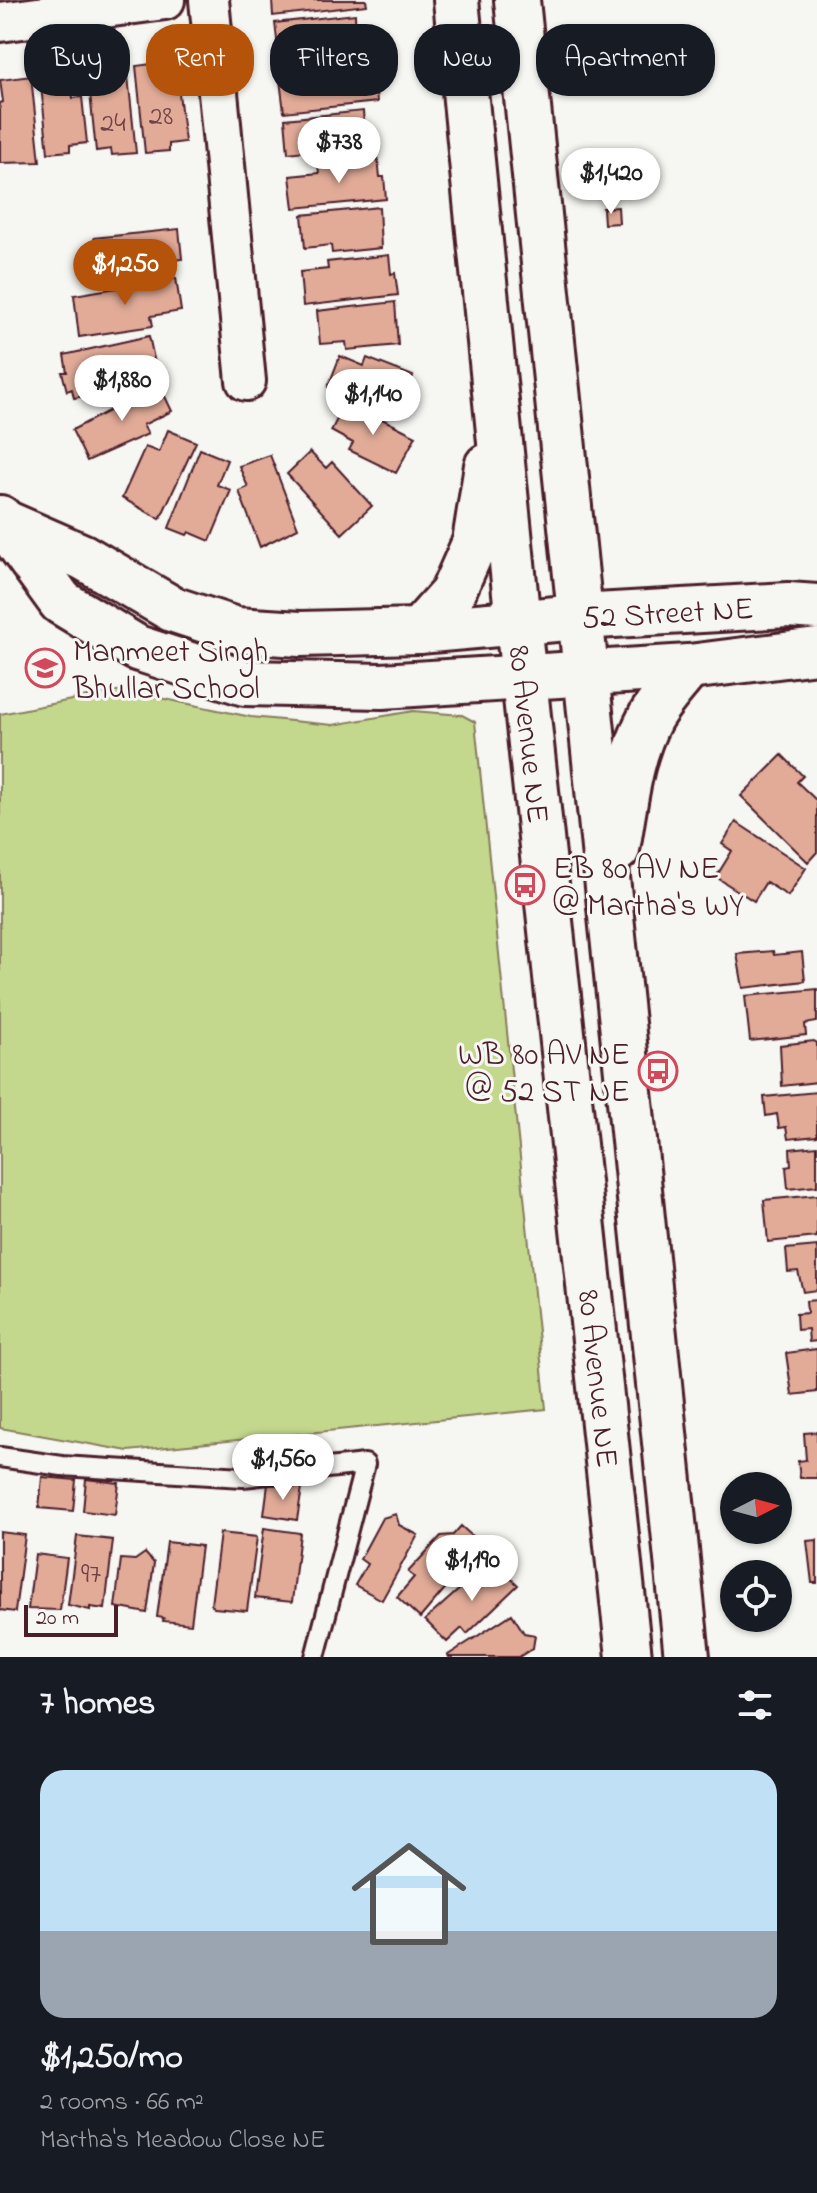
<!DOCTYPE html>
<meta charset="utf-8">
<style>
body{margin:0;font-family:"Indie Flower",sans-serif;background:#242831;color:#f1f3f6;height:100vh;display:flex;flex-direction:column;font-size:30px;white-space:nowrap}
*{box-sizing:border-box;margin:0}
p{font-size:26px;color:#9ea1a6}
.icon{flex:none;width:44px;height:44px;fill:none;stroke:currentColor;stroke-width:2;stroke-linecap:round;stroke-linejoin:round}
.map{position:relative;height:1657px;overflow:hidden}
.sheet{display:flex;flex-direction:column;background:#171b24;flex:1}
.sheet>*{flex:none}
.hud{position:absolute;left:24px;top:24px;width:770px;height:72px;display:flex;gap:16px}
.needle{width:52px;rotate:84deg}
.fabs{position:absolute;left:720px;top:1472px;display:grid;gap:16px}
.fabs a{display:grid;place-items:center;width:72px;height:72px;border-radius:50%;background:#171b24;box-shadow:0 2px 6px #0004;font-size:40px}
.scale{position:absolute;left:24px;bottom:20px;width:94px;box-sizing:border-box;padding-left:8px;border:4px solid #4a1f2b;border-top:0;font-size:22px;line-height:28px;white-space:nowrap;color:#4a1f2b;-webkit-text-stroke:6px #f6f6f2;paint-order:stroke}
.price{position:absolute;translate:-50% -68px;padding:0 18px;border-radius:28px;background:#fff;color:#222;font-size:26px;line-height:52px;filter:drop-shadow(0 2px 4px #0008)}
.price::after{content:'';position:absolute;left:50%;top:48px;width:24px;height:18px;margin-left:-12px;background:inherit;clip-path:polygon(0 0,100% 0,50% 100%)}
.price.on{background:#b45309;color:#fff}
ul{padding:0;list-style:none}
li{display:grid;align-content:center;gap:16px;height:424px;padding:0 40px}
li+li{border-top:2px solid #363941}
li span{display:grid;place-items:center;height:248px;border-radius:24px;color:#555}
li>.icon{margin-inline-start:auto}
span .icon{width:144px;height:144px;fill:#fffc;stroke-width:1}
li b{font-size:34px}
h2{display:flex;justify-content:space-between;align-items:center;height:96px;padding:0 40px;font-size:34px}
.pill{padding:0 28px;border-radius:32px;background:#171b24;box-shadow:0 2px 6px #0004;font-size:28px;line-height:72px}
.pill.on{background:#b45309;color:#fff}
.map>svg:first-child{display:block}
</style>
<div class="map">
<svg width="817" height="1657" viewBox="0 0 817 1657">
<rect width="100%" height="100%" fill="#f6f6f2"/>
<filter id="ink" filterUnits="userSpaceOnUse"><feTurbulence type="fractalNoise" baseFrequency=".0125" numOctaves="2"/><feDisplacementMap in="SourceGraphic" scale="16" xChannelSelector="R" yChannelSelector="G"/><feConvolveMatrix kernelMatrix="1 2 1 2 8 2 1 2 1" color-interpolation-filters="sRGB"/></filter>
<g filter="url(#ink)">
<path fill="#c4d88d" stroke="#877c5c" stroke-width="2" d="M122 690 251 717 333 725 413 711 462 715 475 722 546 1409 128 1451 0 1428V714Z"/>
<path fill="#e1ab98" stroke="#4a1f2b" stroke-width="2" d="M272 0H366L367 5 273 16Z
M355 14 356 56 305 62 304 54 279 56 275 23Z
M166 62 169 86 178 85 185 142 169 144V151L145 153 136 66Z
M368 62 370 81H375L377 102 284 112 280 80 308 77V69Z
M127 66 136 153 112 155 111 149 96 151 90 93 100 92 98 69Z
M70 73 73 98 82 97 87 143 70 145V151L48 153 40 76Z
M31 76 40 162 0 163V103L3 102 0 80Z
M363 111 366 153 315 158 314 150 288 153 285 119Z
M378 159 380 177H384L386 199 294 208 290 176 319 173 318 165Z
M379 207 381 248 332 253 331 245 305 248 302 215Z
M618 207 619 223 604 224 603 208Z
M179 229 182 259 159 262 160 272 99 278 94 238Z
M389 255 391 274 395 273 398 295 303 306 300 272 328 269 327 262Z
M176 278 181 311 151 316 153 326 79 337 74 295Z
M395 302 398 345 347 350 346 342 320 344 317 311Z
M149 336 156 368 133 373 136 385 74 398 72 389 67 391 62 372H67L64 355Z
M340 356 364 366 367 358 413 376 400 415 328 387Z
M159 384 172 411 143 425 148 434 87 461 72 430 122 404 121 401Z
M346 401 416 436 396 473 349 450 353 443 331 431Z
M168 430 196 442 160 519 122 498 145 447 159 452Z
M200 449 227 460 217 485 231 490 210 541 189 532 187 535 169 528Z
M310 452 326 468 332 462 372 506 342 534 287 474Z
M270 455 298 528 260 547 239 491 248 487 239 466Z
M782 755 803 776 797 782 817 801V852L808 862 741 796Z
M736 822 806 868 788 896 766 882 754 901 716 877 732 851 722 844Z
M773 951 774 955 802 952 805 981 743 988 737 954Z
M817 989V1022L805 1024 806 1035 750 1041 745 996Z
M814 1041 817 1043V1082L782 1086 780 1045Z
M817 1092V1136L788 1139 786 1127 779 1128 777 1114 766 1116 764 1097Z
M817 1146V1186L788 1189 786 1167 791 1166 790 1149Z
M817 1195V1237L768 1242 764 1200Z
M817 1246V1290L803 1292 798 1271 788 1272 786 1249Z
M817 1300V1341L809 1342 808 1329 797 1330 796 1314 807 1313 806 1301Z
M817 1349V1392L792 1395 786 1353Z
M817 1432V1478H800L798 1461 806 1460 804 1433Z
M42 1477 76 1480 73 1511 39 1508Z
M86 1479 119 1483 115 1515 83 1511Z
M268 1484 302 1488 297 1520 264 1515Z
M396 1514 399 1525 418 1535 382 1600 355 1585 367 1564 360 1559 382 1518Z
M461 1526 482 1545 420 1618 397 1597 414 1577 408 1572 441 1536 453 1535Z
M264 1528 300 1533 292 1602 255 1598Z
M0 1532 25 1535 15 1612 0 1610Z
M220 1533 257 1537 247 1611 214 1608 211 1605Z
M77 1536 113 1540 105 1609 90 1607V1610L68 1605Z
M817 1540V1583H812L807 1541Z
M167 1542 201 1546 191 1624 163 1621 164 1618 157 1617Z
M145 1553 154 1563 147 1613 115 1607 121 1559 135 1560Z
M35 1554 67 1558 60 1610 28 1609Z
M490 1562 501 1574 504 1572 518 1585 467 1634 462 1628 447 1642 425 1620Z
M512 1614 524 1633 535 1635 533 1648 519 1657H449L448 1655Z"/>
<g fill="none" stroke-linecap="round" stroke-linejoin="round">
<g stroke="#4a1f2b" stroke-width="24">
<path id="service" d="M0 1457 62 1466 243 1477 365 1464 315 1657"/>
</g>
<g stroke="#4a1f2b" stroke-width="44">
<path id="minor" d="M209 0 246 381
M0 22 165 0"/>
</g>
<g stroke="#4a1f2b" stroke-width="50">
<g id="tertiary">
<path d="M0 518 61 602 137 648 245 683 382 686 689 667 817 651"/>
<path id="s1" d="M5 523 83 557 172 609 236 630 300 634 419 631 579 617 788 605 817 607"/>
</g>
</g>
<g stroke="#4a1f2b" stroke-width="50">
<g id="secondary">
<path id="s2" d="M456 0 518 623 629 1657"/>
<path d="M517 0 687 1657"/>
<path d="M419 631 452 594 475 542 487 466"/>
<path d="M617 849C625 805 629 756 651 716 662 698 676 683 689 667"/>
</g>
</g>
<use href="#service" stroke="#f6f6f2" stroke-width="18"/>
<use href="#minor" stroke="#f6f6f2" stroke-width="38"/>
<use href="#tertiary" stroke="#f6f6f2" stroke-width="44"/>
<use href="#secondary" stroke="#f6f6f2" stroke-width="44"/>
</g>
</g>
<defs>
<g id="school-ring" transform="scale(2)"><circle r="9.5" fill="#f6f6f2" stroke="#d1495b" stroke-width="1.5"/><path d="M0-5L7-2L0 1L-7-2ZM-4 1L0 2.5L4 1V4Q0 6-4 4Z" fill="#d1495b"/></g>
<g id="bus-ring" transform="scale(2)"><circle r="9.5" fill="#f6f6f2" stroke="#d1495b" stroke-width="1.5"/><path d="M-5-6H5V4H4V6H2V4H-2V6H-4V4H-5ZM-3.5-4V0h7V-4ZM-3.5 1.2v1.5H-2V1.2ZM2 1.2v1.5H3.5V1.2Z" fill="#d1495b"/></g>
</defs>
<g fill-rule="evenodd">
<use href="#school-ring" x="45" y="668"/>
<use href="#bus-ring" x="525" y="885"/>
<use href="#bus-ring" x="658" y="1071"/>
</g>
<g text-anchor="middle" stroke-width="6" stroke-linejoin="round" paint-order="stroke">
<g font-size="28" fill="#704246">
<text x="161" y="124">28</text>
<text x="113" y="131">24</text>
<text x="91" y="1582">97</text>
</g>
<g font-size="32" fill="#4a1f2b" stroke="#f6f6f2">
<text dy="11" stroke="none"><textPath href="#s1" startOffset="688">52 Street NE</textPath></text>
<text dy="11" stroke="none"><textPath href="#s2" startOffset="738">80 Avenue NE</textPath></text>
<text dy="11" stroke="none"><textPath href="#s2" startOffset="1386">80 Avenue NE</textPath></text>
</g>
<g font-size="32" fill="#4a1f2b" stroke="#f6f6f2" text-anchor="start">
<text x="73" y="661">Manmeet Singh<tspan x="73" dy="37">Bhullar School</tspan></text>
<text x="553" y="878">EB 80 AV NE<tspan x="553" dy="37">@ Martha's WY</tspan></text>
<text x="630" y="1064" text-anchor="end">WB 80 AV NE<tspan x="630" dy="37">@ 52 ST NE</tspan></text>
</g>
</g>
</svg>
<div class="fabs">
<a><svg class="needle" viewBox="-14 -14 28 28"><path d="M0-13l5 13h-10z" fill="#e53935"/><path d="M0 13l5-13h-10z" fill="#9ea1a6"/></svg></a>
<a><svg class="icon" aria-label="locate" viewBox="0 0 24 24"><circle cx="12" cy="12" r="6"/><path d="M12 2v4M12 18v4M2 12h4M18 12h4"/></svg></a>
</div>
<div class="scale">20 m</div>
<b class="price" style="left:339px;top:185px">$738</b>
<b class="price" style="left:611px;top:216px">$1,420</b>
<b class="price on" style="left:125px;top:307px">$1,250</b>
<b class="price" style="left:122px;top:423px">$1,880</b>
<b class="price" style="left:373px;top:437px">$1,140</b>
<b class="price" style="left:283px;top:1502px">$1,560</b>
<b class="price" style="left:472px;top:1603px">$1,190</b>
<div class="hud">
<a class="pill">Buy</a>
<a class="pill on">Rent</a>
<a class="pill">Filters</a>
<a class="pill">New</a>
<a class="pill">Apartment</a>
</div>
</div>
<section class="sheet">
<h2>7 homes<svg class="icon" aria-label="filters" viewBox="0 0 24 24"><path d="M4 7h16M4 17h16"/><circle cx="9" cy="7" r="2"/><circle cx="15" cy="17" r="2"/></svg></h2>
<ul>
<li><span style="background:linear-gradient(#bfe0f5 65%,#9aa5b1 0)"><svg class="icon" aria-label="home" viewBox="0 0 24 24"><path d="M3 11l9-7 9 7M6 9v11h12V9"/></svg></span><div><b>$1,250/mo</b><p>2 rooms · 66 m²</p><p>Martha's Meadow Close NE</p></div></li>
</ul>
</section>
